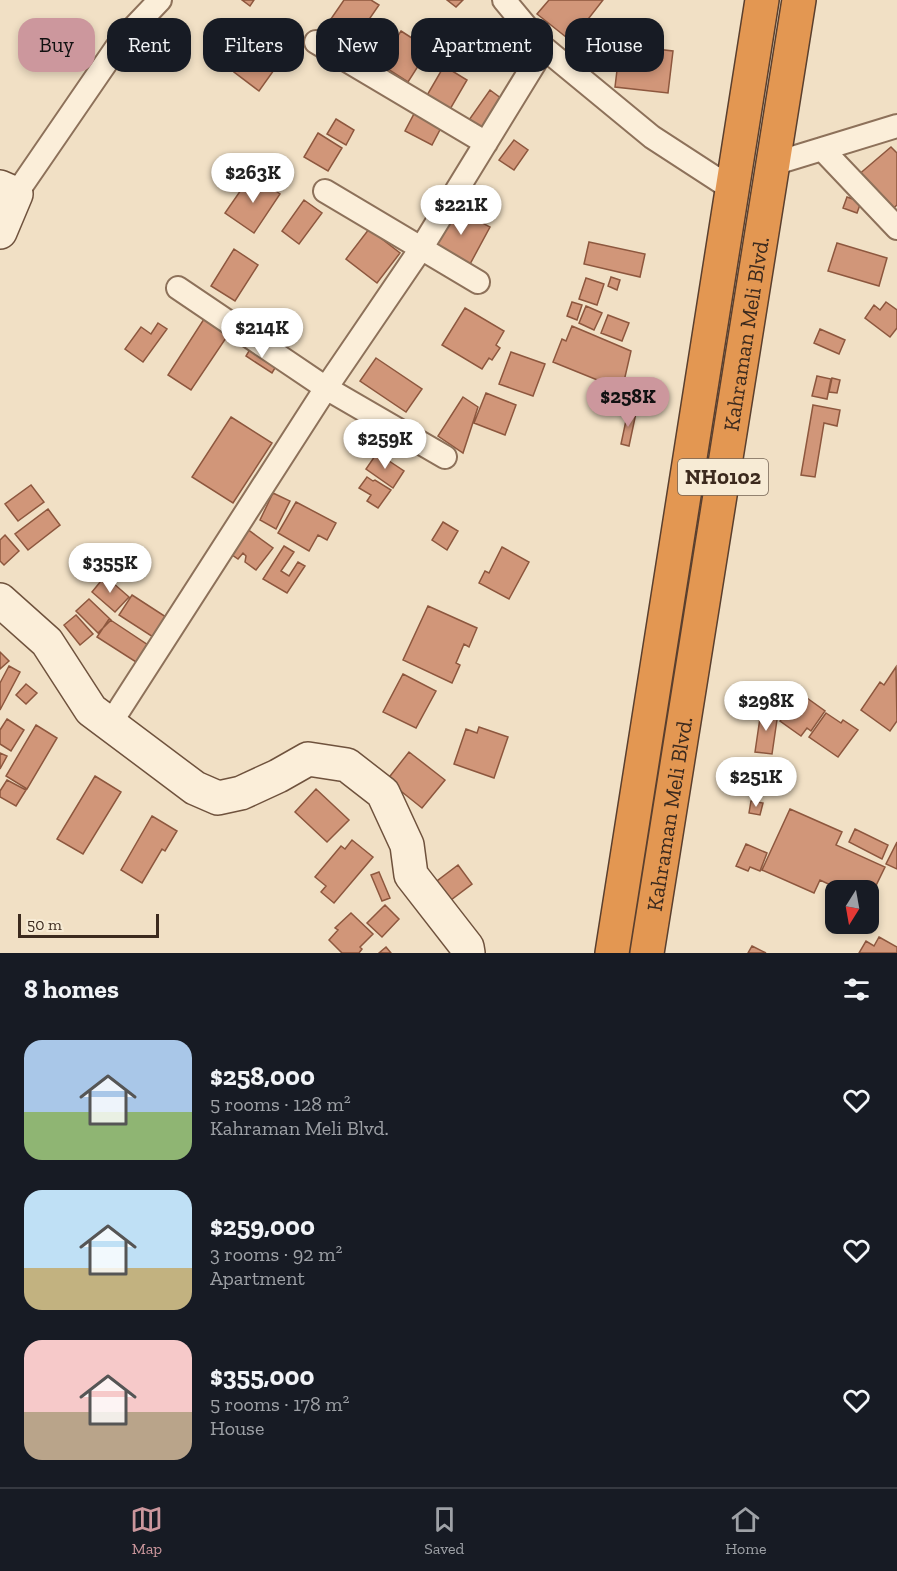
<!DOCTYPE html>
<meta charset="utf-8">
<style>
body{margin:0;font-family:"Zilla Slab",serif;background:#242831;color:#f1f3f6;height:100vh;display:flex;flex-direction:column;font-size:22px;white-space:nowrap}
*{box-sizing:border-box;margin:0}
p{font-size:20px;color:#9ea1a6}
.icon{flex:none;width:33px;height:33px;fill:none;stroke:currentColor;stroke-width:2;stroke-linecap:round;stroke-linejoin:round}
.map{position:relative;height:953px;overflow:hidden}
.side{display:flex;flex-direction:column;background:#171b24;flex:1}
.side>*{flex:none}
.banner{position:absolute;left:18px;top:18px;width:861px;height:54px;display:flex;gap:12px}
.needle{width:39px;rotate:191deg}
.fabs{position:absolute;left:825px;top:880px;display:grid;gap:12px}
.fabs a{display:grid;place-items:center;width:54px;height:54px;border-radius:12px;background:#171b24;box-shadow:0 3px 9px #0003;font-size:30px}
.scale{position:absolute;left:18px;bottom:15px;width:141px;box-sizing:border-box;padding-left:6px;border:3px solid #3c2a1e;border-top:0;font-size:16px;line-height:21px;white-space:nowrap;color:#3c2a1e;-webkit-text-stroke:4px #f7ebd5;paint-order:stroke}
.price{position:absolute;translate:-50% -51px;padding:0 14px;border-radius:21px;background:#fff;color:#222;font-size:20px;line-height:39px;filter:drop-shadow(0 2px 3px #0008)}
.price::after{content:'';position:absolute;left:50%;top:36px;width:18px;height:14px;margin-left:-9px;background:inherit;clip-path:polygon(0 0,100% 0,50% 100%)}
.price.active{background:#cc979d;color:#111}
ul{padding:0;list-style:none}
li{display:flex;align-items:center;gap:18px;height:150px;padding:0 24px}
li span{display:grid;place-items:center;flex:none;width:168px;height:120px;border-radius:18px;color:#555}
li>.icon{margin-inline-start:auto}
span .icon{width:72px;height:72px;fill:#fffc;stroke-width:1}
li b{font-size:26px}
h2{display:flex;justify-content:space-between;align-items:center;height:72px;padding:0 24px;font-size:26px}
.chip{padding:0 21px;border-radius:18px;background:#171b24;box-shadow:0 3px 9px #0003;font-size:21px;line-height:54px}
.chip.active{background:#cc979d;color:#111}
.tab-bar{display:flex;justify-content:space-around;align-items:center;height:84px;border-top:2px solid #363941;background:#171b24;font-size:16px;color:#9ea1a6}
.tab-bar a{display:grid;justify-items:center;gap:3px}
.tab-bar .active{color:#cc979d}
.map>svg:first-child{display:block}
</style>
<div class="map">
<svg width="897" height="953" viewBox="0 0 897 953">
<rect width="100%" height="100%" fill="#f1e0c5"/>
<path fill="#d19679" stroke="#8d573e" stroke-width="1.5" d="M242 0H254L250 6Z
M344 0H371L379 5 350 47 324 29Z
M447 0H463L456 7Z
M549 0H603L571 41 537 14Z
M264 31 289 49 259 91 234 72Z
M401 31 429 49 408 82 380 64Z
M620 45 673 51 668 93 615 87Z
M444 66 467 80 449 111 426 97Z
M490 90 506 102 485 131 469 120Z
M416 110 443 124 432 145 405 131Z
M336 119 354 130 346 145 327 134Z
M318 133 342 148 328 171 304 157Z
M514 140 528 150 514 170 499 160Z
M891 147 897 153V205L889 212 857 176Z
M252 174 280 194 254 233 225 213Z
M847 197 861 202 857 213 843 208Z
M304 200 322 213 299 244 282 231Z
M453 207 490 227 469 266 432 245Z
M369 229 400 253 377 283 346 259Z
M589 242 645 254 640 277 584 264Z
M837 243 887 258 879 286 828 271Z
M234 249 258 265 235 301 211 286Z
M611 277 620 280 617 290 608 286Z
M586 278 604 284 597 305 579 299Z
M572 302 582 305 577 320 567 316Z
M886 302 897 310V328L890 337 865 318 874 305 880 310Z
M586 306 602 313 594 330 579 323Z
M465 308 504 331 496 345 500 348 492 360 489 358 482 369 442 345Z
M608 315 629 323 622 341 601 333Z
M204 319 228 335 191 390 168 375Z
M158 323 167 329 143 362 125 349 141 327 151 334Z
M572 326 631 351 622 390 553 362 562 339 566 341Z
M820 329 845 340 839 354 814 343Z
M252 346 278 363 272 373 246 356Z
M511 352 545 364 533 396 499 384Z
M376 358 422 389 406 412 360 381Z
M817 376 831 379 827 399 812 396Z
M832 378 840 380 837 393 829 392Z
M486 393 516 405 505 435 474 423Z
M463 397 478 407 463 453 438 436Z
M813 405 840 410 837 426 824 423 815 477 801 475Z
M628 411 636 413 629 446 621 444Z
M231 417 272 443 233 503 192 477Z
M377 453 404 471 393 488 366 469Z
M367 477 373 481 375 480 391 490 378 508 367 501 371 495 359 488Z
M31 485 44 502 18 521 5 504Z
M273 493 290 501 276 529 260 520Z
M296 502 336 523 327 540 318 535 309 551 278 533Z
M48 509 60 525 28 550 15 534Z
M443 522 458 531 447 550 432 540Z
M243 526 273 548 256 570 245 562 246 556 243 553 238 559 225 550Z
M5 535 19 551 4 565 0 561V540Z
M284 546 294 552 281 571 289 576 298 562 305 566 287 593 263 579Z
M502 547 529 562 509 599 479 583 485 571 489 573Z
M105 576 129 597 115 612 92 592Z
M132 595 166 617 153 637 119 615Z
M89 599 111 620 98 633 76 611Z
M428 606 477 628 469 647 464 644 456 663 460 665 452 683 403 660Z
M76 615 93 634 80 645 64 625Z
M109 619 148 645 136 662 97 637Z
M0 652 9 661 0 669Z
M9 666 20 672 0 710V683Z
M896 667 897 721 890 731 861 710 880 682 884 685Z
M403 674 436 691 416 728 383 712Z
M26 684 37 693 26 704 16 695Z
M800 693 825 711 811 731 807 728 801 736 780 721Z
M761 711 778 713 772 754 755 752Z
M826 713 841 723 843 720 858 730 838 757 809 737Z
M7 719 24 730 11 751 0 744V730Z
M36 725 57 738 27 789 6 776Z
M479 727 508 737 494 778 454 764 466 729 477 733Z
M409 752 445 780 422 808 387 780Z
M0 753 7 756 0 769Z
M95 776 121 792 83 854 57 839Z
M7 780 26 790 16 806 0 797V791Z
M316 789 349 820 327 842 295 812Z
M751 801 763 803 760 815 749 813Z
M790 809 842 832 836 845 885 867 868 902V891H843L820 880 814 893 762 870Z
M152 816 177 831 165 851 162 849 142 883 121 870Z
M855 829 888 845 882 859 849 842Z
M352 840 373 857 334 903 321 892 326 886 315 877 341 846 345 849Z
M897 842V869L886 864Z
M746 844 767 853 760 871 750 867 748 871 736 866Z
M458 865 472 884 447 903 433 884Z
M379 872 390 898 382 901 371 875Z
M385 905 399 919 382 937 367 923Z
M351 913 373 934 360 947 362 949 359 953H342L329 940 338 930 335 928Z
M879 937 897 947V953H859L866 941 874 946Z
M752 946 766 953H748Z
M386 947 391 953H379Z"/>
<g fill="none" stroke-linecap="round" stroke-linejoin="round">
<g stroke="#8d715a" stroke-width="26">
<path id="street" d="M504 0 544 48 652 137 732 189
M316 42 486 143
M822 149 897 228
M773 164 897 126
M325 191 478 282
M16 194 121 41 160 0
M178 288 326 388 445 457
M110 724 326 388 422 247 544 48"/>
</g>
<g stroke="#6f523d" stroke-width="36">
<path id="secondary" d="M0 187 16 194 0 232
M0 600 47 642 91 710 195 788 218 798 241 793 278 776 308 759 347 765 383 793 407 845 411 875 467 947 468 953"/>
</g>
<g stroke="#5a3f2e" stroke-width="36">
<g id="highway">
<path d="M612 953 762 0"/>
<path id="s1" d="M647 953 799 0"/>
</g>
</g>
<use href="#street" stroke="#fbeed9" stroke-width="22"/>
<use href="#secondary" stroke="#fbeed9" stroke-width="33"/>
<use href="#highway" stroke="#e39752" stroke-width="33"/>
</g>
<g text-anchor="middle" stroke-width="6" stroke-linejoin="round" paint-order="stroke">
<rect fill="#f7ebd5" stroke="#746455" stroke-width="1.5" x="678" y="459" width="90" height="36" rx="4.5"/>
<g font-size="21" font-weight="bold" fill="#3c2a1e">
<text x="723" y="484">NH0102</text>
</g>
<g font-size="22" fill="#3c2a1e" stroke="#f7ebd5">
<text dy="8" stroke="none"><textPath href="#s1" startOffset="627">Kahraman Meli Blvd.</textPath></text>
<text dy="8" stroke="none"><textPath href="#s1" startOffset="141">Kahraman Meli Blvd.</textPath></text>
</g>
</g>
</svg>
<div class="fabs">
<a><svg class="needle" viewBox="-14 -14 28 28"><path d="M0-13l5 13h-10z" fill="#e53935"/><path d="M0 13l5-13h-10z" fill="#9ea1a6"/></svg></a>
</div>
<div class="scale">50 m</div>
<b class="price" style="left:253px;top:204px">$263K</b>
<b class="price" style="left:461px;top:236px">$221K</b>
<b class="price" style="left:262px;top:359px">$214K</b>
<b class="price active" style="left:628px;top:428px">$258K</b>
<b class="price" style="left:385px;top:470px">$259K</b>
<b class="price" style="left:110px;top:594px">$355K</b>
<b class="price" style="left:766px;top:732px">$298K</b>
<b class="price" style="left:756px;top:808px">$251K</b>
<div class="banner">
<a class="chip active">Buy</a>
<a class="chip">Rent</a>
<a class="chip">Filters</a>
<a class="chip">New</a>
<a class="chip">Apartment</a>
<a class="chip">House</a>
</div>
</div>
<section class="side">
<h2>8 homes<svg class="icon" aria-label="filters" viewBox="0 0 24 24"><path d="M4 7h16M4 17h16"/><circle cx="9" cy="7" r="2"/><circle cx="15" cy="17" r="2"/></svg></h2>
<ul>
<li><span style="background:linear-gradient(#a9c7e8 60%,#8fb573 0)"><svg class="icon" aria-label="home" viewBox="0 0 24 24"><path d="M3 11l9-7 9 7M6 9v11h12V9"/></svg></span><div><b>$258,000</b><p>5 rooms · 128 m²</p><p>Kahraman Meli Blvd.</p></div><svg class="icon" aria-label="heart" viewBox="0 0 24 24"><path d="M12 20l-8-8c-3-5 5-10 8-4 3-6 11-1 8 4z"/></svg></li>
<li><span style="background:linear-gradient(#bfe0f5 65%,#c2b280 0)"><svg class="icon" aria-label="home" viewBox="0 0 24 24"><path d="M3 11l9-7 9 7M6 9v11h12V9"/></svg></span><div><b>$259,000</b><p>3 rooms · 92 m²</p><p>Apartment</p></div><svg class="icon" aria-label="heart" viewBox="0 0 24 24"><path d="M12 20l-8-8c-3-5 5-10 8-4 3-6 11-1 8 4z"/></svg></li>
<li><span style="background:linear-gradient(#f6c9c9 60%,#b9a48a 0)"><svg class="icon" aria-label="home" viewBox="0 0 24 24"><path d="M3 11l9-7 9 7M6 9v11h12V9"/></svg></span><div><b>$355,000</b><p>5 rooms · 178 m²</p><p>House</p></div><svg class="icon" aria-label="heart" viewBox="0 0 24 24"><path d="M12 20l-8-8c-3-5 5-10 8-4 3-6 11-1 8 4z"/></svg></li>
</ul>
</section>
<nav class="tab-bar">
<a class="active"><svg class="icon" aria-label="map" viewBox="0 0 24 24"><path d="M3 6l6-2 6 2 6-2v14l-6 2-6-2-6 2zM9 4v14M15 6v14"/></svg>Map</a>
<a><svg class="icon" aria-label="saved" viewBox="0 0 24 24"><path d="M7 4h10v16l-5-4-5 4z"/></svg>Saved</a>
<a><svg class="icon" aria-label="home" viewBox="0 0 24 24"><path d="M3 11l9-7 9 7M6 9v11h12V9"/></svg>Home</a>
</nav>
